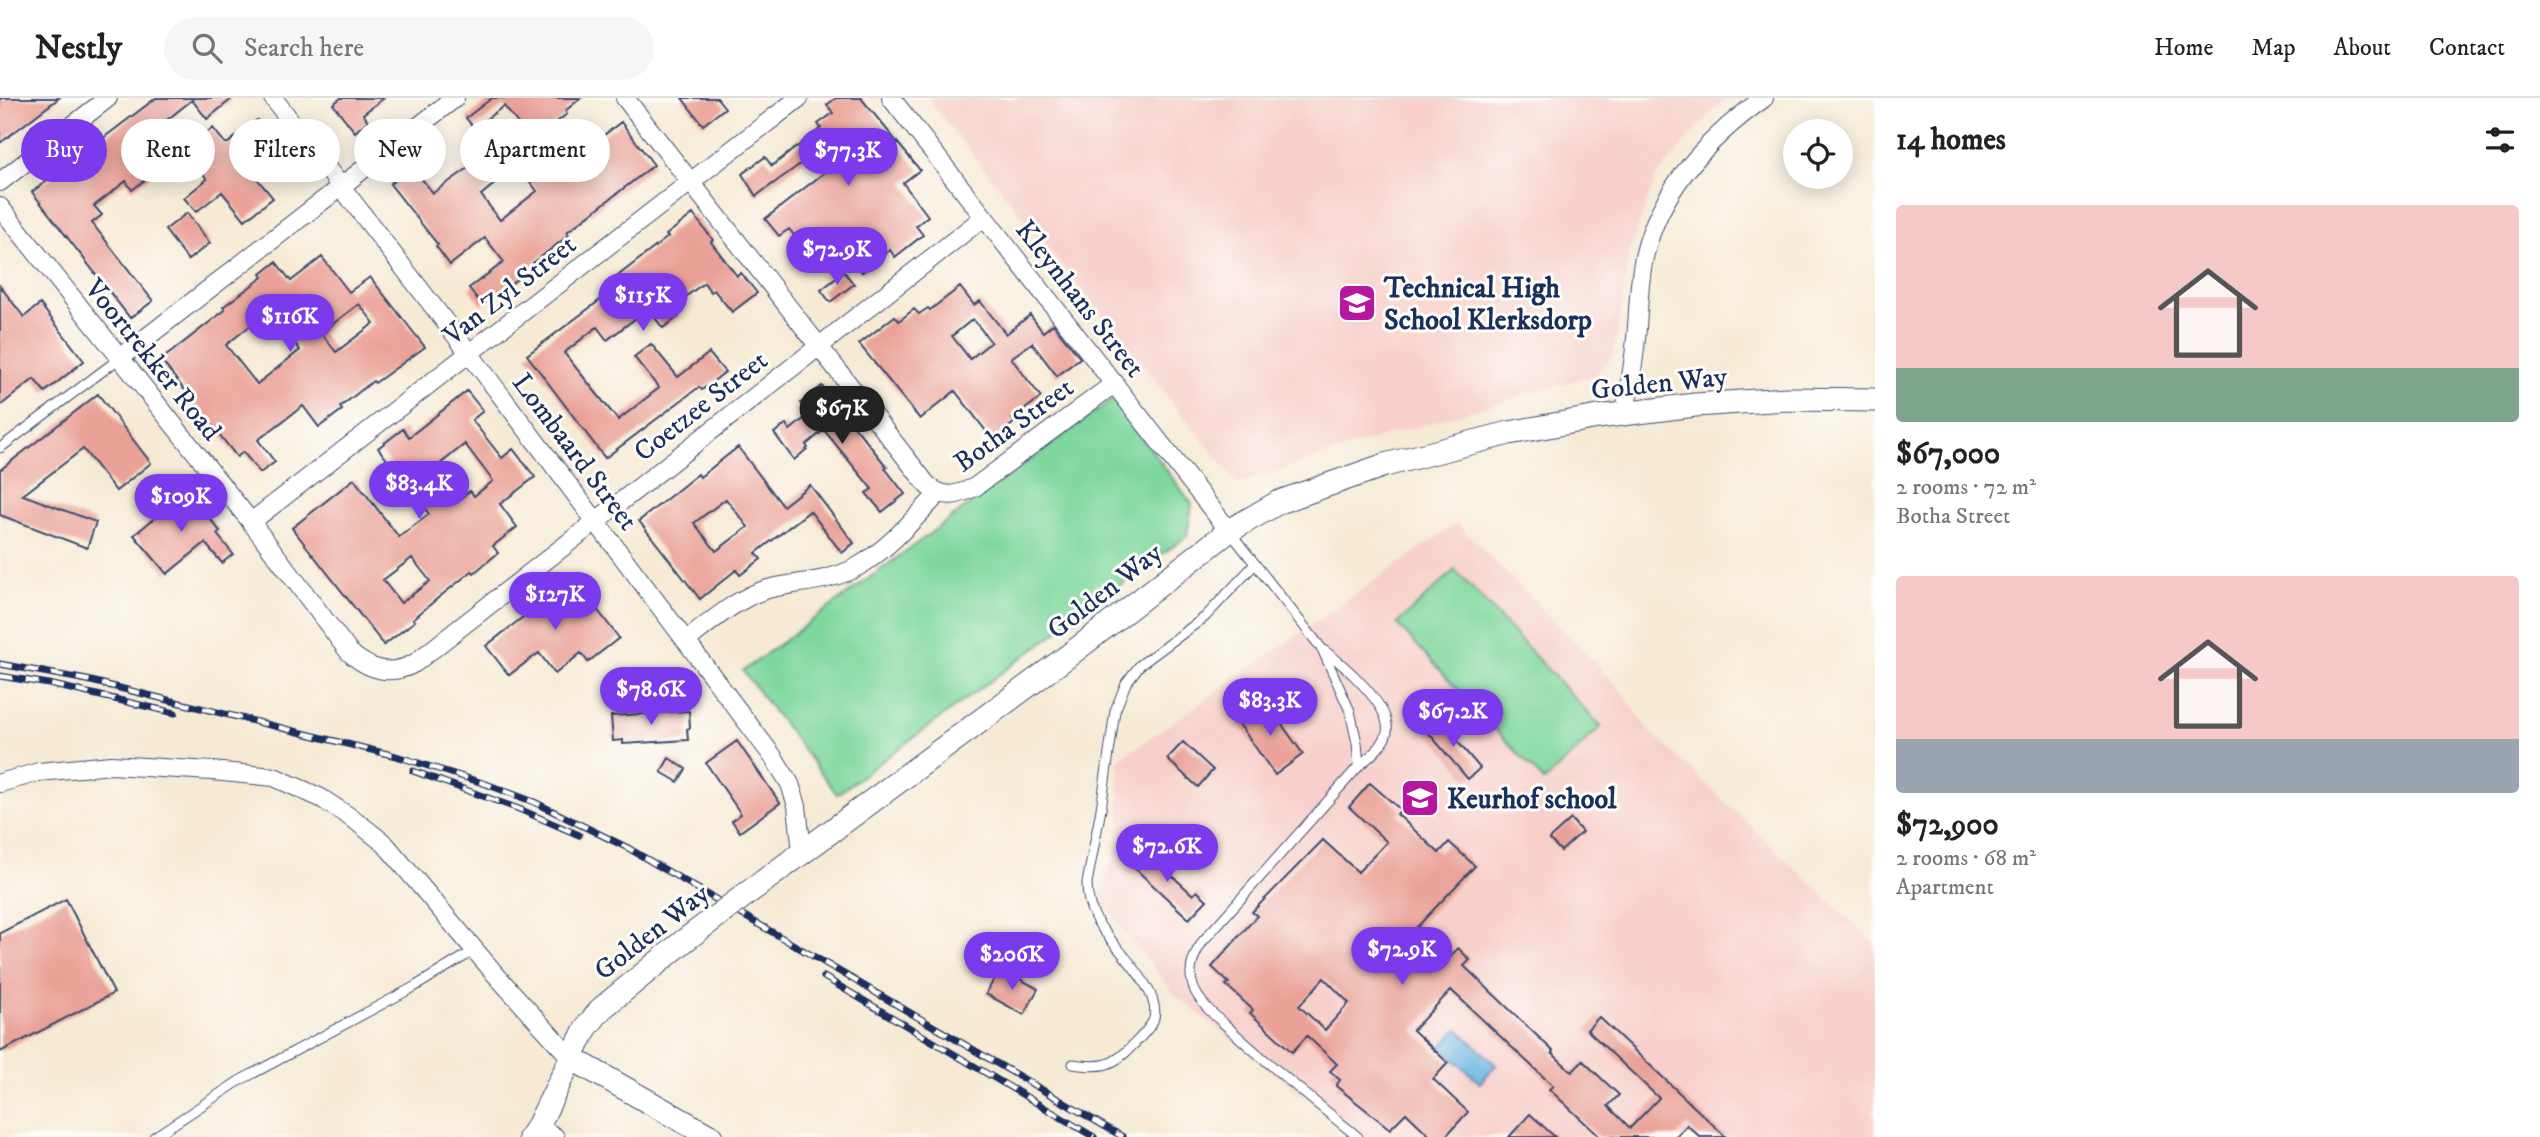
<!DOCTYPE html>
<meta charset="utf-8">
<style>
body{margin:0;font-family:"IM FELL DW Pica",serif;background:#f6f6f6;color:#222;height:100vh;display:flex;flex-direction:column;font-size:26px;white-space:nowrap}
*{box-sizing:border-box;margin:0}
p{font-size:23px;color:#767676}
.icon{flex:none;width:38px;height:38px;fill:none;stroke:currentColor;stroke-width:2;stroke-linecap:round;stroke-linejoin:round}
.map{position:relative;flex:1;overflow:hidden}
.details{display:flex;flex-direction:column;background:#fff;width:665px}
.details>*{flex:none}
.guide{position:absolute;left:21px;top:21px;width:665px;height:63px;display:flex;gap:14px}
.tools{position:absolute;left:1783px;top:21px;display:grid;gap:14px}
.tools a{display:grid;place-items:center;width:70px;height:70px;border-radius:50%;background:#fff;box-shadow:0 4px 18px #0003;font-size:35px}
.price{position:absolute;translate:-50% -60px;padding:0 16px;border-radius:24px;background:#7c3aed;color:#fff;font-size:23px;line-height:46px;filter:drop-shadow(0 2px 4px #0008)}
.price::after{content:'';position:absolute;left:50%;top:42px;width:21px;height:16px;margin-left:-10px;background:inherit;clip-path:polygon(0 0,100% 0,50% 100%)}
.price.selected{background:#222;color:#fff}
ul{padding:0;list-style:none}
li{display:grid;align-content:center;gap:14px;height:371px;padding:0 21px}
li span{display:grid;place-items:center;height:217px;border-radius:7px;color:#555}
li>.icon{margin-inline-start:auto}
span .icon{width:126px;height:126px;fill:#fffc;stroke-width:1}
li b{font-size:30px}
h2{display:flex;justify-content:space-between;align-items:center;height:84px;padding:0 21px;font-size:30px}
.chip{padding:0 24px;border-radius:32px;background:#fff;box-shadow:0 4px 18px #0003;font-size:24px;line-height:63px}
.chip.selected{background:#7c3aed;color:#fff}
header{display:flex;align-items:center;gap:42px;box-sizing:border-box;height:98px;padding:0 35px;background:#fff;border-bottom:2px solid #e0e0e0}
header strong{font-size:33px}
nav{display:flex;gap:38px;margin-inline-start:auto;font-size:24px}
.search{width:490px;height:63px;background:#f6f6f6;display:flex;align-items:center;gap:18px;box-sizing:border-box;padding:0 24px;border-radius:38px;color:#767676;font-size:26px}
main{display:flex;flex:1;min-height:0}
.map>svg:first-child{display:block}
</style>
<header>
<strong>Nestly</strong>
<div class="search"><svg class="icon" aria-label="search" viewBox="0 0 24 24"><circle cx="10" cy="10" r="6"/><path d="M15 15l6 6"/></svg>Search here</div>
<nav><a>Home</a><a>Map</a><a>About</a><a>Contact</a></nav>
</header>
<main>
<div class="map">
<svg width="1875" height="1039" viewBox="0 0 1875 1039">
<rect width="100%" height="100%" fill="#fdfcf7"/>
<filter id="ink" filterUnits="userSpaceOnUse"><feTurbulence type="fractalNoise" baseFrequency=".0143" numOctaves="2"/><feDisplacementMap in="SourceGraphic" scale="14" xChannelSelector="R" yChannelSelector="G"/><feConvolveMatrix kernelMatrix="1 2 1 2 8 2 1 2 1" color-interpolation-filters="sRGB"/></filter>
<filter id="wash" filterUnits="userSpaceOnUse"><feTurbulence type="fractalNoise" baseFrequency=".00686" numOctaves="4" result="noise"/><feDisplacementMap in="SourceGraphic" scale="28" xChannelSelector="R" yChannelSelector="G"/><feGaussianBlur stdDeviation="1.57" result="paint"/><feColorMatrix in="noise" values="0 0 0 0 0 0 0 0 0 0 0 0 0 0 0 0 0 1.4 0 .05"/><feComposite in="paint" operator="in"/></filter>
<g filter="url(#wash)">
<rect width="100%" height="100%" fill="#f6ead5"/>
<path fill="#f7d0cb" d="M927 0H1727L1716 9 1657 77 1630 153 1614 257 1596 276 1378 340 1238 386Z
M1457 425 1616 586 1648 631 1875 846V1039H1357L1174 896 1099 800 1121 737 1117 663Z"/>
<path fill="#7ed79d" stroke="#4c837e" stroke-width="2" d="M1113 301 1192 406 1187 438 837 696 743 573Z
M1455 472 1601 629 1544 683 1397 526Z"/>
<path fill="#6ab5e3" stroke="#4272a0" stroke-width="2" d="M1458 931 1496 967 1480 985 1441 949Z"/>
<g id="blocks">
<path fill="#eaa298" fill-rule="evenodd" d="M0 0H59L0 45Z
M156 0H233L207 21 192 2 162 26 168 34 140 55 155 74 132 92 126 83 94 108 102 117 92 125 153 203 130 220 32 94Z
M341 0H384L363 16 368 23 355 34 333 6Z
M492 0H581L565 13 567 16 532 43 504 8 474 30 466 20Z
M682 0H717L725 10 703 27Z
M836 0H861L920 72 903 85 928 118 916 128 923 137 895 159 890 152 862 174 833 137 809 156 789 131 779 138 765 121 829 71 817 54 756 98 742 76 765 59 772 68 821 30 818 26 833 15 827 7Z
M257 22 270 38 241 61 273 100 245 122 222 94 196 114 184 100 207 81 184 51 213 30 225 45H228Z
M621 24 654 67 567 134 569 137 533 165 535 168 482 207 469 190 504 164 485 140 450 167 436 148 438 147 390 86 412 69 433 95 481 61 498 83 481 97 500 122 537 93 520 71 507 80 498 69 529 44 547 67 555 60 562 69Z
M187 115 210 145 188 162 165 132Z
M693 116 713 142 711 144 737 178 741 175 757 195 732 214 714 192 711 194 704 185 672 209 679 218 663 230 648 211 607 242 597 229 564 255 618 322 659 290 634 259 651 246 678 279 709 255 725 274 702 292 699 289 605 360 527 257 620 187 615 180 668 139 666 137Z
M322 159 349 194 370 179 425 249 375 285 373 283 340 309 342 312 319 329 303 308 258 342 275 364 260 375 243 354 237 359 161 262 225 212 223 209 263 179 261 176 276 164 291 183ZM359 206 374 225 336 254 321 235ZM270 212 300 252 257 286 226 247Z
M844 174 854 186 830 204 821 192Z
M0 188 24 219 40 206 84 263 45 294 34 281 0 308Z
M960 189 974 207 980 203 1006 236 1030 217 1043 234 1053 226 1080 260 1057 278 1032 245 1011 260 1041 299 1012 321 1015 324 993 342 955 293 920 321 859 246 895 218 899 223 914 211 919 216 928 210 930 212ZM973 221 991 244 970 261 952 238Z
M822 288 887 369 885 370 905 396 882 414 866 395 872 391 824 332 806 347 808 350 794 362 774 335 786 326 790 332 810 316 801 305Z
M467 293 483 313 472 322 502 360 513 351 535 379 500 406 517 429 493 448 498 455 474 475 472 473 438 500 413 521 415 523 384 547 292 430 354 381 399 439 429 416 378 350 403 331 409 339ZM465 346 493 383 474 398 470 393 458 402 434 371ZM412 460 430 483 401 505 383 482Z
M98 296 151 365 116 393 83 351 23 397 96 424 87 450 0 417V372Z
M738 349 783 408 810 387 854 445 842 455 810 413 756 455 761 461 740 477 736 472 700 501 639 423 698 376 700 379ZM726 401 748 429 716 453 694 425Z
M187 393 220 433 217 436 233 456 222 465 205 445 167 476 134 437Z
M573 480 619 540 588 564 581 555 555 576 539 555 509 577 486 548Z
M1265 603 1303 656 1275 677 1237 623Z
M689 613 690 630 687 631 688 642 623 646V642L613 643 611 618Z
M1438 621 1480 670 1468 681 1426 632Z
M737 643 780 705 740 734 732 723 741 716 706 665Z
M1183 644 1213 672 1198 689 1167 661Z
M669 660 686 671 678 684 661 674Z
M1370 685 1401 712 1397 716 1439 755 1449 744 1475 768 1417 829 1450 859 1458 850 1470 862 1464 868 1553 953 1552 955 1572 974 1583 963 1619 997 1608 1008 1630 1030 1659 1000 1587 932 1599 919 1726 1039H1700L1687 1027 1676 1039H1600L1549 991 1553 988 1451 892 1413 932 1448 965 1433 981 1468 1014 1445 1039H1431L1406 1015 1390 1031 1336 988 1340 982 1330 973 1337 966 1307 938 1292 954 1250 915 1253 912 1226 887 1229 885 1212 869 1257 818 1252 814 1323 742 1358 774 1387 744 1349 709ZM1324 880 1349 905 1325 932 1299 908Z
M1571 721 1582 734 1561 753 1549 741Z
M1141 749 1193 797 1197 793 1207 802 1189 821 1127 763Z
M66 801 114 895 0 954V835Z
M1000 870 1038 891 1024 917 986 896Z
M1530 1016 1555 1039H1509Z"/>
</g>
</g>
<g filter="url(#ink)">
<use href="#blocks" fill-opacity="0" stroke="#3c4b70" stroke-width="2"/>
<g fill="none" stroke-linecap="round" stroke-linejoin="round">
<g stroke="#3c4b70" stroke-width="11">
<path id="service" d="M0 350 120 260
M1230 434 1322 551 1350 613 1357 645 1359 668
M1322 551C1341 564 1392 608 1387 634 1384 648 1369 659 1359 668L1203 843C1194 856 1187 871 1193 888 1199 906 1218 920 1231 932 1272 970 1315 1004 1358 1039
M1073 966C1100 970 1113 969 1132 948 1139 941 1149 931 1153 923 1165 894 1113 849 1099 826 1090 813 1087 800 1087 785L1101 711 1115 613 1126 585 1140 567 1205 519 1254 467
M154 1039 239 983 414 889 475 852"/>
</g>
<g stroke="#3c4b70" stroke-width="20">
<path id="minor" d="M273 0 469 255 774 660 790 686 797 708 802 754
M625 0 928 388C945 401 956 398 975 389L1115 285
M891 0 1229 433
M0 84 108 0
M0 109 251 424 349 554C369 572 390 579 415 565L984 119
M120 260 455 0
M1625 315C1629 290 1634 265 1636 240 1639 212 1638 183 1645 155 1661 89 1711 38 1764 0
M251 424 799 0
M686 543C709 525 740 498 768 491 800 483 827 485 857 469 886 453 915 420 938 396
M0 685 39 674 111 667 212 673 274 679 321 700 356 723 385 746 496 877 571 960
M538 1028 555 1039"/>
</g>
<g stroke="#3c4b70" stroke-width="25">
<path id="tertiary" d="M745 797 1068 558 1229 433 1279 404 1385 367 1509 335 1598 319 1695 307 1787 301 1875 302
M571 960 711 1039
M530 1039 538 1028 586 930 601 911 684 843"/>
</g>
<use href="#service" stroke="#fff" stroke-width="9"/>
<use href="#minor" stroke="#fff" stroke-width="18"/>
<use href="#tertiary" stroke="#fff" stroke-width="23"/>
<g stroke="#1b2f5e" stroke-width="7">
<path id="rail" d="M0 566 87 582 396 658 486 686 534 704 628 750 1123 1039
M0 578 49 586 175 615
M413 673 519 711 579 737
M824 879 1094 1039"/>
</g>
<use href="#rail" stroke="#fdfcf7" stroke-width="4.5" stroke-dasharray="13" stroke-linecap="butt"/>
<g stroke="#3c4b70" stroke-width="25" stroke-linecap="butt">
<path id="tertiary-bridge" d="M684 843 745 797"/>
</g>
<use href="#tertiary-bridge" stroke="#fff" stroke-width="23"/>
</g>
</g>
<defs>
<g id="school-square" transform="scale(2.0125)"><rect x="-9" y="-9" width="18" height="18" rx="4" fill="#b5179e" stroke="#fdfcf7"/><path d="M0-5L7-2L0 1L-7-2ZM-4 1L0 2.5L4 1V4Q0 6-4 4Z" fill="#fff"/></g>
</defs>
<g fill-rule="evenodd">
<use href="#school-square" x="1357" y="205"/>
<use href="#school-square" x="1420" y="700"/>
</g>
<g text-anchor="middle" stroke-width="6" stroke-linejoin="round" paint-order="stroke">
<g font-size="28" font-weight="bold" fill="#1b2f5e" stroke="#fdfcf7" text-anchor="start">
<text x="1384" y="199">Technical High<tspan x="1384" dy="32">School Klerksdorp</tspan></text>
<text x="1447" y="710">Keurhof school</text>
</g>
<g font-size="28" fill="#1b2f5e" stroke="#fdfcf7">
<text transform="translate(509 191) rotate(-38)" y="10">Van Zyl Street</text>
<text transform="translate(1081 200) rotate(52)" y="10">Kleynhans Street</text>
<text transform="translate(154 261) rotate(51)" y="10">Voortrekker Road</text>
<text transform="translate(1659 284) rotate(-6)" y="10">Golden Way</text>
<text transform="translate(700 307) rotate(-38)" y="10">Coetzee Street</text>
<text transform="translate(1013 326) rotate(-36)" y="10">Botha Street</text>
<text transform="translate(576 353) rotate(53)" y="10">Lombaard Street</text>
<text transform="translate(1104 492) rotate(-38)" y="10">Golden Way</text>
<text transform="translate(651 833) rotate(-38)" y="10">Golden Way</text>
</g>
</g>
</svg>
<div class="tools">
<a><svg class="icon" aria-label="locate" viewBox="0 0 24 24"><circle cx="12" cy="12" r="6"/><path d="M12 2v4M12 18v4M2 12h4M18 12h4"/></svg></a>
</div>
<b class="price" style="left:848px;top:90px">$77.3K</b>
<b class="price" style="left:837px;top:189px">$72.9K</b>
<b class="price" style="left:643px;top:235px">$115K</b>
<b class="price" style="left:290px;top:256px">$116K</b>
<b class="price selected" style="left:842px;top:348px">$67K</b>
<b class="price" style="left:419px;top:423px">$83.4K</b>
<b class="price" style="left:181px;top:436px">$109K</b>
<b class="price" style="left:555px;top:534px">$127K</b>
<b class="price" style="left:651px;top:629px">$78.6K</b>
<b class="price" style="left:1270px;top:640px">$83.3K</b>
<b class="price" style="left:1453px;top:651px">$67.2K</b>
<b class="price" style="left:1167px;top:786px">$72.6K</b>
<b class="price" style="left:1402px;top:889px">$72.9K</b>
<b class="price" style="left:1012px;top:894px">$206K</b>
<div class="guide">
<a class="chip selected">Buy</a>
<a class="chip">Rent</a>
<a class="chip">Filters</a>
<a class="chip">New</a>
<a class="chip">Apartment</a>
</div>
</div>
<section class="details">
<h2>14 homes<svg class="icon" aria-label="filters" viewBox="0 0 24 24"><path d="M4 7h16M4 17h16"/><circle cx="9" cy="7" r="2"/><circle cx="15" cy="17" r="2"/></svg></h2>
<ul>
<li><span style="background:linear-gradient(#f6c9c9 75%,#7fa58c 0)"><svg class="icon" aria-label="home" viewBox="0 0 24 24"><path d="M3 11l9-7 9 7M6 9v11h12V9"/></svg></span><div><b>$67,000</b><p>2 rooms · 72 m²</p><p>Botha Street</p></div></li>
<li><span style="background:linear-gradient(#f6c9c9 75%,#9aa5b1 0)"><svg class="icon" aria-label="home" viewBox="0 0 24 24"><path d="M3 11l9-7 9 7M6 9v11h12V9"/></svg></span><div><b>$72,900</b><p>2 rooms · 68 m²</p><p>Apartment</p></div></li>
</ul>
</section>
</main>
